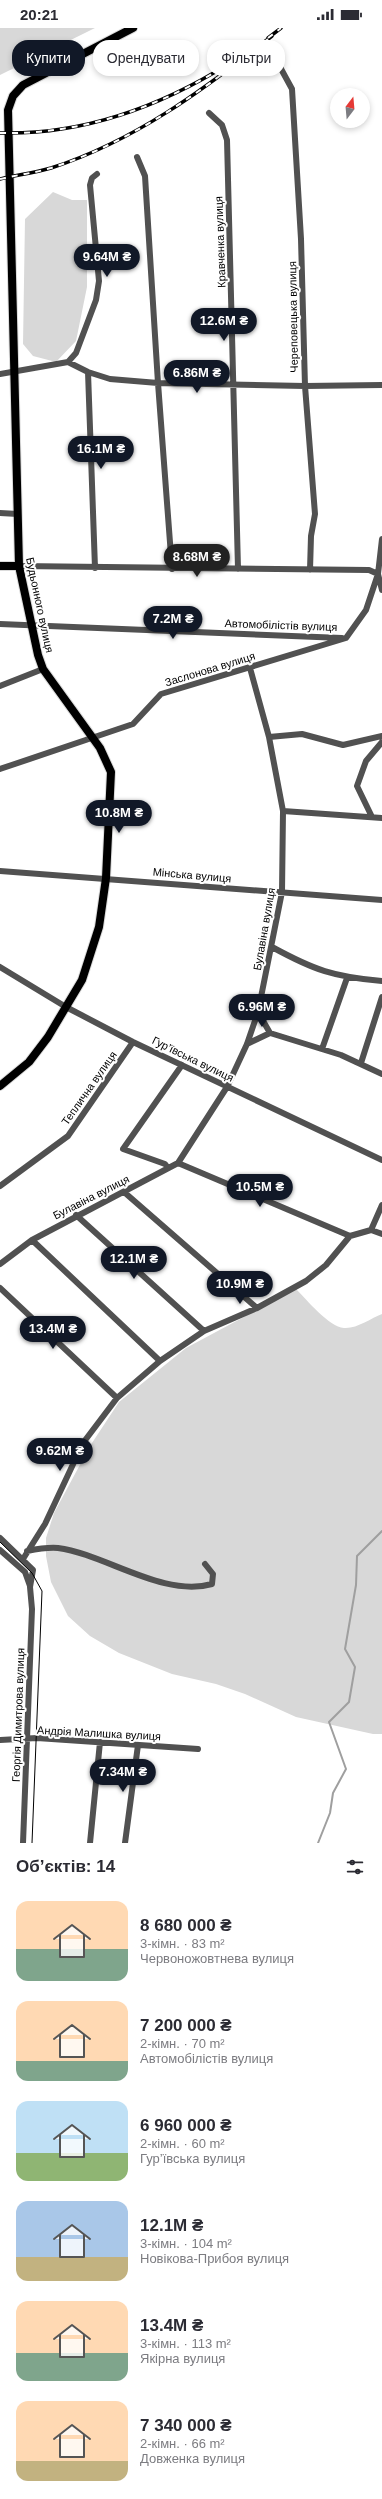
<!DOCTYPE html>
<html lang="uk">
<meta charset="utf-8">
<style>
body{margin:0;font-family:Helvetica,sans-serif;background:#f2f2f3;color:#2b2b33;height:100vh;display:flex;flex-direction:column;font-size:15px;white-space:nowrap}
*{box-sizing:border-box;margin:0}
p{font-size:13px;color:#7c7c81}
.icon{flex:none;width:22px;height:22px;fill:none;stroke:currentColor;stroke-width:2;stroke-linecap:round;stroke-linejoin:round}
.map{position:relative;height:1815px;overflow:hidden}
.details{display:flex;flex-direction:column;background:#fff;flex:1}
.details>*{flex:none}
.banner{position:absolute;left:12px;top:12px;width:358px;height:36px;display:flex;gap:8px}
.needle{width:26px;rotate:16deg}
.buttons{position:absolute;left:330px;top:60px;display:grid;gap:8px}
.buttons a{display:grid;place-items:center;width:40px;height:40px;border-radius:50%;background:#fff;box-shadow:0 2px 6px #0003;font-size:20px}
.price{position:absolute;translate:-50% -34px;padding:0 9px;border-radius:14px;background:#111827;color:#fff;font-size:13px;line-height:26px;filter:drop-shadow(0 1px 2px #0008)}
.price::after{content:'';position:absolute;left:50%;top:24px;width:12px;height:9px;margin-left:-6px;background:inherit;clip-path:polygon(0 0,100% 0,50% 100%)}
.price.active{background:#222;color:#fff}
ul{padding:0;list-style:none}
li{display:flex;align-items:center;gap:12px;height:100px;padding:0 16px}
li span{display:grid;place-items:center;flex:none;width:112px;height:80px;border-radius:12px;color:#555}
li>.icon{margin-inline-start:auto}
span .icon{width:48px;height:48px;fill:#fffc;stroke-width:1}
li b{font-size:17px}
h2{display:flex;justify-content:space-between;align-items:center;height:48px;padding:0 16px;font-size:17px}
.tag{padding:0 14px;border-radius:16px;background:#fff;box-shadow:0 2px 6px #0003;font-size:14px;line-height:36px}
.tag.active{background:#111827;color:#fff}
.status{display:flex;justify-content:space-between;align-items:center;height:28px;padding:0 20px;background:#fff;direction:ltr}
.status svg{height:11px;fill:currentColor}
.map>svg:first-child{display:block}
</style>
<div class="status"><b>20:21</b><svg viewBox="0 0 49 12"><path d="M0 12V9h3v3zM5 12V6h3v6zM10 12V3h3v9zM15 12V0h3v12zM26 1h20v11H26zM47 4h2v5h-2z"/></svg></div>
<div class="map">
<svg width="382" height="1815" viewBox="0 0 382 1815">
<rect width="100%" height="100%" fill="#fff"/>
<path fill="#d8d8d8" d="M0 0H95L0 47Z
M53 164 72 172H87V259L76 313 56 334 33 328 23 316 25 191Z
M296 1261C307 1272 329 1299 344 1300 357 1301 371 1290 382 1286V1706H373L296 1689 245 1666 216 1656 172 1646 119 1625 90 1608 68 1588 51 1554 46 1528V1510L54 1485 90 1418 119 1374 186 1320Z"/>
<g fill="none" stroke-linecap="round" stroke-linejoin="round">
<path stroke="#9f9f9f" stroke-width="2" d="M318 1815 330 1785 333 1765 346 1741 329 1694 349 1674 355 1639 345 1621 356 1557 357 1528 382 1503"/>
<g stroke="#dbdbdb" stroke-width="10">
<path id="major" d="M0 538H19
M0 1058 29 1034 48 1009 82 952 99 899 106 850 111 744 100 720 43 641 38 627 19 538 8 82 13 68 23 57 133 0"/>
</g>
<path stroke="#515151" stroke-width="6" d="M280 39 292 61 301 211 305 358 315 486 311 508 310 542
M209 85 222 97 227 112 238 541
M137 129 145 148 158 355 172 541
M68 334 76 325 96 272 99 253 90 157 92 150 97 146
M88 344 95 540
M0 346 68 334 88 344 110 351 158 355 305 358 382 357
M0 485 18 486
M19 538 369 542 378 546
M378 546 382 562
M0 596 342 610
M0 658 43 641
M269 709 302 706 343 717 382 708
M0 741 133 696 161 666 346 610 366 582 378 546 382 511
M283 783 382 790
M372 789 357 758 366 733 382 714
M0 843 382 872
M272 919C314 942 334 949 382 953
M0 939 66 979 133 1014 382 1132
M258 984 270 1005
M247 1016 270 1005 341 1027 382 1046
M322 1021 347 950
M361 1035 382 969
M178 1135 350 1208
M168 1140 165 1136 123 1121 182 1037
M0 1158 68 1108 133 1014
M124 1164 257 1280
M76 1187 204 1303
M371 1202 382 1177
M371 1202 382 1206
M32 1212 160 1333
M0 1236 32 1212 178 1135 227 1059 247 1016 258 984 282 864 283 783 269 709 250 640
M0 1260 117 1370
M0 1510 33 1542 30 1559 32 1581 23 1815
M0 1522 25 1544 30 1558
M27 1523C37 1521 47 1519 58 1520 105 1526 163 1570 212 1556L213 1546 205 1536
M23 1531 45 1496 83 1415 117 1370 160 1333 204 1303 257 1280 306 1253 326 1237 350 1208 371 1202
M0 1712 37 1710 198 1721
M90 1815 100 1714
M125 1815 138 1717"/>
<use href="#major" stroke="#000" stroke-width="8"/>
<path stroke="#000" stroke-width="1" d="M0 1514 32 1545 42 1563 32 1815"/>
<g stroke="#000" stroke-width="3.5">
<path id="rail" d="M268 10 281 0
M0 105C83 107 160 79 230 35
M0 151C17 147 34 145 51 140 135 113 203 62 272 8"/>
</g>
<use href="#rail" stroke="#fff" stroke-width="2" stroke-dasharray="6" stroke-linecap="butt"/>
</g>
<g text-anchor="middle" stroke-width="4" stroke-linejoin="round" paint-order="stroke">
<g font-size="11" fill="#000" stroke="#fff">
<text transform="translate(220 214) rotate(-92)" y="4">Кравченка вулиця</text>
<text transform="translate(293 289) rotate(-91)" y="4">Череповецька вулиця</text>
<text transform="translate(40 577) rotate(78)" y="4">Будьонного вулиця</text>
<text transform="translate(281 597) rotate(2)" y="4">Автомобілістів вулиця</text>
<text transform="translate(210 641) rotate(-17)" y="4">Заслонова вулиця</text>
<text transform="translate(192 847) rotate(5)" y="4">Мінська вулиця</text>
<text transform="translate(264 901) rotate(-80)" y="4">Булавіна вулиця</text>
<text transform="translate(193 1031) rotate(26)" y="4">Гур’ївська вулиця</text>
<text transform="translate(89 1060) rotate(-55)" y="4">Теплична вулиця</text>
<text transform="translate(91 1169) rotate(-27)" y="4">Булавіна вулиця</text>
<text transform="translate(18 1687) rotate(-88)" y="4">Георгія Димитрова вулиця</text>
<text transform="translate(99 1705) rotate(3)" y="4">Андрія Малишка вулиця</text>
</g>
</g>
</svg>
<div class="buttons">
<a><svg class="needle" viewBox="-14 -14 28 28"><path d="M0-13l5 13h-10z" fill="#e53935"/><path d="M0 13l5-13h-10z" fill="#7c7c81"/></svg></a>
</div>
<b class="price" style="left:107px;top:250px">9.64M ₴</b>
<b class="price" style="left:224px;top:314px">12.6M ₴</b>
<b class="price" style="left:197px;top:366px">6.86M ₴</b>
<b class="price" style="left:101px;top:442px">16.1M ₴</b>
<b class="price active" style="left:197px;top:550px">8.68M ₴</b>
<b class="price" style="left:173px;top:612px">7.2M ₴</b>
<b class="price" style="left:119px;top:806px">10.8M ₴</b>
<b class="price" style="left:262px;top:1000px">6.96M ₴</b>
<b class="price" style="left:260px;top:1180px">10.5M ₴</b>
<b class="price" style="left:134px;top:1252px">12.1M ₴</b>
<b class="price" style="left:240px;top:1277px">10.9M ₴</b>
<b class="price" style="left:53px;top:1322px">13.4M ₴</b>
<b class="price" style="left:60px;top:1444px">9.62M ₴</b>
<b class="price" style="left:123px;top:1765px">7.34M ₴</b>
<div class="banner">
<a class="tag active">Купити</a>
<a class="tag">Орендувати</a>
<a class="tag">Фільтри</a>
</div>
</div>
<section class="details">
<h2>Об’єктів: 14<svg class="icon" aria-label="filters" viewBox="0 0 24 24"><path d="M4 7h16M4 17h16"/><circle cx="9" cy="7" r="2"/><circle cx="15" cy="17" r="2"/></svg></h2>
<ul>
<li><span style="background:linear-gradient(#ffd9b3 60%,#7fa58c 0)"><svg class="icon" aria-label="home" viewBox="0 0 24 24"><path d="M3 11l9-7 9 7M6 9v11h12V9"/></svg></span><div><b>8 680 000 ₴</b><p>3-кімн. · 83 m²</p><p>Червоножовтнева вулиця</p></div></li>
<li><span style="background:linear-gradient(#ffd9b3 75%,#7fa58c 0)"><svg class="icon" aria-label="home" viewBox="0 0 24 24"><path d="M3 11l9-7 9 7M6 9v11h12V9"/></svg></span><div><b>7 200 000 ₴</b><p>2-кімн. · 70 m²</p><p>Автомобілістів вулиця</p></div></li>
<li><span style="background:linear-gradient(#bfe0f5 65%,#8fb573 0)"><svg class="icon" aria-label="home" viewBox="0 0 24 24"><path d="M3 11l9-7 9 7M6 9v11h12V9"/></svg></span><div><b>6 960 000 ₴</b><p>2-кімн. · 60 m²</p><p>Гур’ївська вулиця</p></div></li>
<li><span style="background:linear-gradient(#a9c7e8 70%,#c2b280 0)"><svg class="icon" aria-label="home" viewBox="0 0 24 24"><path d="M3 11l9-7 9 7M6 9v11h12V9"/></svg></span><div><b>12.1M ₴</b><p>3-кімн. · 104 m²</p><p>Новікова-Прибоя вулиця</p></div></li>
<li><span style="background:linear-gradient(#ffd9b3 65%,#7fa58c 0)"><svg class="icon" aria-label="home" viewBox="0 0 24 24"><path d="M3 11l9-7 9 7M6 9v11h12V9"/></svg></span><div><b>13.4M ₴</b><p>3-кімн. · 113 m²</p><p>Якірна вулиця</p></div></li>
<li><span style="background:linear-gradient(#ffd9b3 75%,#c2b280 0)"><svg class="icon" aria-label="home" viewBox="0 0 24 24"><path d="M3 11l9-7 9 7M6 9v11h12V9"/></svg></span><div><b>7 340 000 ₴</b><p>2-кімн. · 66 m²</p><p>Довженка вулиця</p></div></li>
</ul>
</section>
